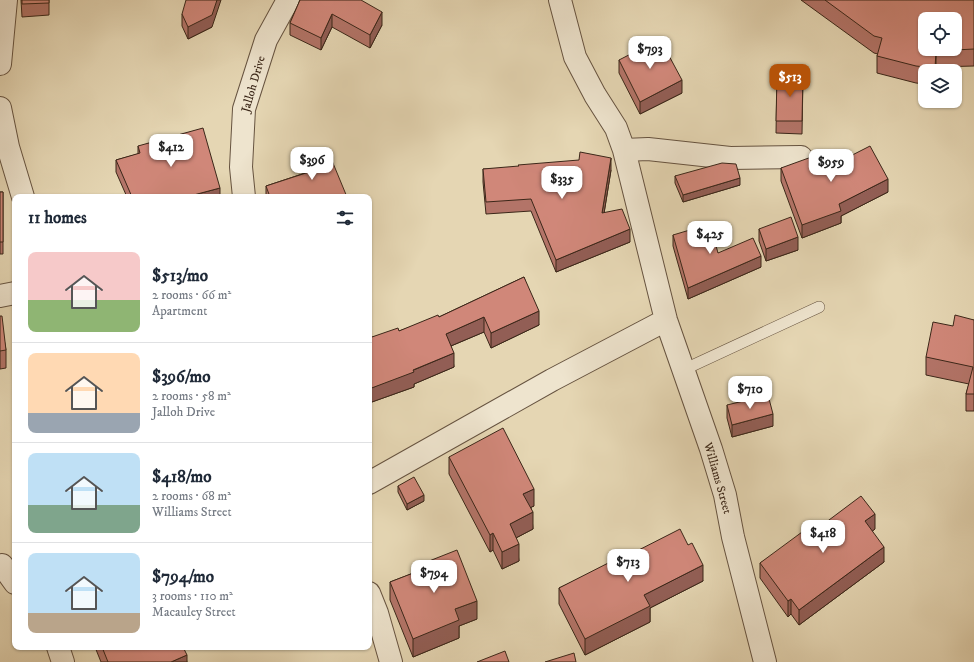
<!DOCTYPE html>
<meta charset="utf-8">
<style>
body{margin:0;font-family:"IM FELL DW Pica",serif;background:#f6f6f7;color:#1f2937;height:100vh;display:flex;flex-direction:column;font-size:15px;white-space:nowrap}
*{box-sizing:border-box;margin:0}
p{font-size:13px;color:#747a83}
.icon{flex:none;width:22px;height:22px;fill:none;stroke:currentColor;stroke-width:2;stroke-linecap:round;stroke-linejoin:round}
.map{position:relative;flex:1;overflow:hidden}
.details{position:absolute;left:12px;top:194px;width:360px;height:456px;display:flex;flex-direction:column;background:#fff;border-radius:8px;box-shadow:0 1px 3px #0004}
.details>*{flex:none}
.tools{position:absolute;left:918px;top:12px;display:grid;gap:8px}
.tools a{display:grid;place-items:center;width:44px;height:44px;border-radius:8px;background:#fff;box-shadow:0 1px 3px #0004;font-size:20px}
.price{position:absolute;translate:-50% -34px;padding:0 9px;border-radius:8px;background:#fff;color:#222;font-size:13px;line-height:26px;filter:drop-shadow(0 1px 2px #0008)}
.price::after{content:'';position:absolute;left:50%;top:24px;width:12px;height:9px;margin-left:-6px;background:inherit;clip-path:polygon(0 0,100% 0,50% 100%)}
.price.selected{background:#b45309;color:#fff}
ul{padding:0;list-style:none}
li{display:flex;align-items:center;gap:12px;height:100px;padding:0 16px}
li+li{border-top:1px solid #e0e1e3}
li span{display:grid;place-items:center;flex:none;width:112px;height:80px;border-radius:8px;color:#555}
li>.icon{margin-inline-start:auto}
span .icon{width:48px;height:48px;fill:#fffc;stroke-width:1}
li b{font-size:17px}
h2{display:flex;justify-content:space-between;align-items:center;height:48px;padding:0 16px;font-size:17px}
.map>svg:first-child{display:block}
</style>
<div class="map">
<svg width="974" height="662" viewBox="0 0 974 662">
<rect width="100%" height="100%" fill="#e5d6b3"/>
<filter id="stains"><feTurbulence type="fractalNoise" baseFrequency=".005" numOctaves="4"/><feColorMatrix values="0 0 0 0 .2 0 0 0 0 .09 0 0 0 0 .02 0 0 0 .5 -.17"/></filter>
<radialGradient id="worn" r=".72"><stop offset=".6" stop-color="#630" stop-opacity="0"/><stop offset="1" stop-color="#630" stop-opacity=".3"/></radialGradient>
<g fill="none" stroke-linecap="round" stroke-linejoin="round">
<g stroke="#665340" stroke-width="12">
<path id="service" d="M683 370 819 307"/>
</g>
<g stroke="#665340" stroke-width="24">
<path id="minor" d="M560 0 575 57 595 95 616 128 624 150 666 320 711 449 725 495 733 537 765 662
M0 64 6 0
M0 108 8 147 23 197
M624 150 648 149 730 158 801 157
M244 197 241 167 244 109 266 40 288 0
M0 296 15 293
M369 483 552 380 666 320
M2 565 15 583
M369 593 377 613 391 662
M58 647 63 662"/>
</g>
<use href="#service" stroke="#eee4ce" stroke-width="11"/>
<use href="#minor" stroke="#eee4ce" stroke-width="22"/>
</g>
<path fill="#b37468" stroke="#3b2719" d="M21 0H49V15L22 17Z
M300 0 382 25 370 48 332 27 321 50 290 35V23Z
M801 0H974V66L936 67V71H925V84L916 83 877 73V56L878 54 874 53Z
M182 14 212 27 188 39 182 26Z
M619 60 682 93 640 114 619 73Z
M777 76H803L802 134 776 133Z
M138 146 220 197H127L116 172V160L138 154Z
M305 161 347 197H266V186L305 173Z
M781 168 823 170 888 192 841 216V223L802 238 781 181Z
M483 169 611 170 604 213 630 242 556 272 531 211 486 214 483 182Z
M675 176 740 185 683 202 675 183Z
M0 192H3V254H0Z
M759 229 798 250 766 261 759 241Z
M673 235 718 253 761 267 688 299 673 246Z
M524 277 539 325 491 348 484 332 451 346 454 367 414 384V387L369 403V338L399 331 439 317Z
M0 316 6 350V368L0 369Z
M974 320V411H966V394L969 384 926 375V357L953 326Z
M727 405 773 426 732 437 727 418Z
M449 457 534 506 531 507 533 529 516 538 519 561 502 569 493 550 490 552 449 474Z
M398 486 424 501 407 510 398 492Z
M821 526 875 529 872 531 884 562 799 625 791 614 788 617 760 578V563Z
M688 545 703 581 650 608V622L585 655 559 604V588L625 557Z
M419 565 477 619 459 626V638L413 657 390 600V582L419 571Z
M95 647H183L187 662H101Z"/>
<path fill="#925e55" stroke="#3b2719" d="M217 0H221L212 27 188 39V27Z
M382 12V25L370 48V35Z
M332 14V27L321 50V38Z
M936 51V71H935Z
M682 80V93L640 114V102Z
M611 158V170L602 226V213Z
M740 178V185L683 202V195Z
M888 179V192L841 216V223L802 238V225L839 204Z
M220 188V197H186Z
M630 229V242L556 272V260Z
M798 237V250L766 261V249Z
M761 256V267L688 299V288Z
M539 311V325L491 348V333Z
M484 317V332L446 348V334Z
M454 353V367L414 384V387L369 403V389Z
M773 414V426L732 437V425Z
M534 489V506L523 511V494Z
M424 495V501L407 510V504Z
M533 512V529L510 541V524Z
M875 514V529L865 537V521Z
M493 533V550L490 552V535Z
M519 544V561L502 569V552Z
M884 547V562L799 625V610Z
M703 565V581L650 608V622L585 655V639L644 595Z
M791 599V614L788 617V601Z
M477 601V619L459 626V638L413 657V639L455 609Z
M187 655V662H171Z"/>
<path fill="#d08779" stroke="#3b2719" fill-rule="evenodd" d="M22 0H49V3L22 4Z
M186 0H217L212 15 188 27 182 14Z
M300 0H361L382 12 370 35 332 14 321 38 290 23Z
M825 0H974V49L936 51 935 68 916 66 877 56 882 38 874 36ZM925 19H955V49H925Z
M660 39 682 80 640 102 619 60Z
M777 76H803L802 121H776Z
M203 128 220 188 186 197H132L116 160 140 153 138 146Z
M870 146 888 179 839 204 841 211 802 225 781 168 817 155 823 170Z
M328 151 347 197H270L266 186 309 172 305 161Z
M580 152 611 158 602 213 622 209 630 229 556 260 531 199 486 202 483 169 519 166 518 165 579 160Z
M722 163 736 164 740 178 683 195 675 176Z
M0 192H3V242H0Z
M791 217 798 237 766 249 759 229Z
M710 224 718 253 753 238 761 256 688 288 673 235Z
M524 277 539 311 491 333 484 317 446 334 454 353 413 370 414 372 369 389V338L398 328 399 331 438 315 439 317Z
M955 315 974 320V394H966L973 367 926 357 933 322 953 326Z
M0 316H2L6 350 0 351Z
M768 395 773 414 732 425 727 405Z
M503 428 534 489 523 494 533 512 510 524 519 544 502 552 493 533 490 535 449 457Z
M414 477 424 495 407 504 398 486Z
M861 496 875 514 865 521 884 547 799 610 791 599 788 601 760 563 817 521 821 526Z
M680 529 688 545 692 543 703 565 644 595 650 606 585 639 559 588 624 555 625 557Z
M457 550 477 601 455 609 459 620 413 639 390 582 421 570 419 565Z
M102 647H183L187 655 171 662H108Z
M505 651 509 662H477Z
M574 653 576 662H545Z"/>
<g text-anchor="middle" stroke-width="3.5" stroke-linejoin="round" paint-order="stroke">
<g font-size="12" fill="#3b2719" stroke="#eee4ce">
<text transform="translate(253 84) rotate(-74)" y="4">Jalloh Drive</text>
<text transform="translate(718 478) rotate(74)" y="4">Williams Street</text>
</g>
</g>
<rect width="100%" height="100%" filter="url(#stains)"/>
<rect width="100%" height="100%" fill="url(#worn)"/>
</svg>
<div class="tools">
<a><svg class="icon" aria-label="locate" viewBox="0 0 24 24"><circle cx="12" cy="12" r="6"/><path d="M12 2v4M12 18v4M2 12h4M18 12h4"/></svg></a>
<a><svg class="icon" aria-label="layers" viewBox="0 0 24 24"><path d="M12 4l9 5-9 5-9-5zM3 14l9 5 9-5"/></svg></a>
</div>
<b class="price" style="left:650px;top:70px">$793</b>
<b class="price selected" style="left:790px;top:98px">$513</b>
<b class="price" style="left:171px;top:168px">$412</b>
<b class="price" style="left:312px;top:181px">$396</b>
<b class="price" style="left:831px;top:183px">$959</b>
<b class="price" style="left:562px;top:200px">$335</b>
<b class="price" style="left:710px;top:255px">$425</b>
<b class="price" style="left:750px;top:410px">$710</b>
<b class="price" style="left:823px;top:554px">$418</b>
<b class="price" style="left:628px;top:583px">$713</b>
<b class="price" style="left:434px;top:594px">$794</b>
<section class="details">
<h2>11 homes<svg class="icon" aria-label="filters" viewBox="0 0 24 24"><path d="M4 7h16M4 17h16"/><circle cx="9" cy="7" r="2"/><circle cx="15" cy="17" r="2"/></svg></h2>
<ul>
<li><span style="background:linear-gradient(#f6c9c9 60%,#8fb573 0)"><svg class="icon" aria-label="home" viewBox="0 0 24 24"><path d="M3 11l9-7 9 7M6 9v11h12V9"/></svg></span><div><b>$513/mo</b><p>2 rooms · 66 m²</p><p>Apartment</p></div></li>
<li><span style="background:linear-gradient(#ffd9b3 75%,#9aa5b1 0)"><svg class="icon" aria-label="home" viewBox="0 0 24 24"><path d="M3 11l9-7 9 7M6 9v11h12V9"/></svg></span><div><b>$396/mo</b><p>2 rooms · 58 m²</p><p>Jalloh Drive</p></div></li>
<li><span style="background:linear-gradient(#bfe0f5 65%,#7fa58c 0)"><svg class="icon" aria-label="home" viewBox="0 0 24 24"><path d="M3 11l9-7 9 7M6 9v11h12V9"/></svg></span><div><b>$418/mo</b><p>2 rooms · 68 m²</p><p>Williams Street</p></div></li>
<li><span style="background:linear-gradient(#bfe0f5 75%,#b9a48a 0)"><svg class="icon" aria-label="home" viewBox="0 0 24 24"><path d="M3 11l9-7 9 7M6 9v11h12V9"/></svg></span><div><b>$794/mo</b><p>3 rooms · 110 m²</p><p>Macauley Street</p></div></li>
</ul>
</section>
</div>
